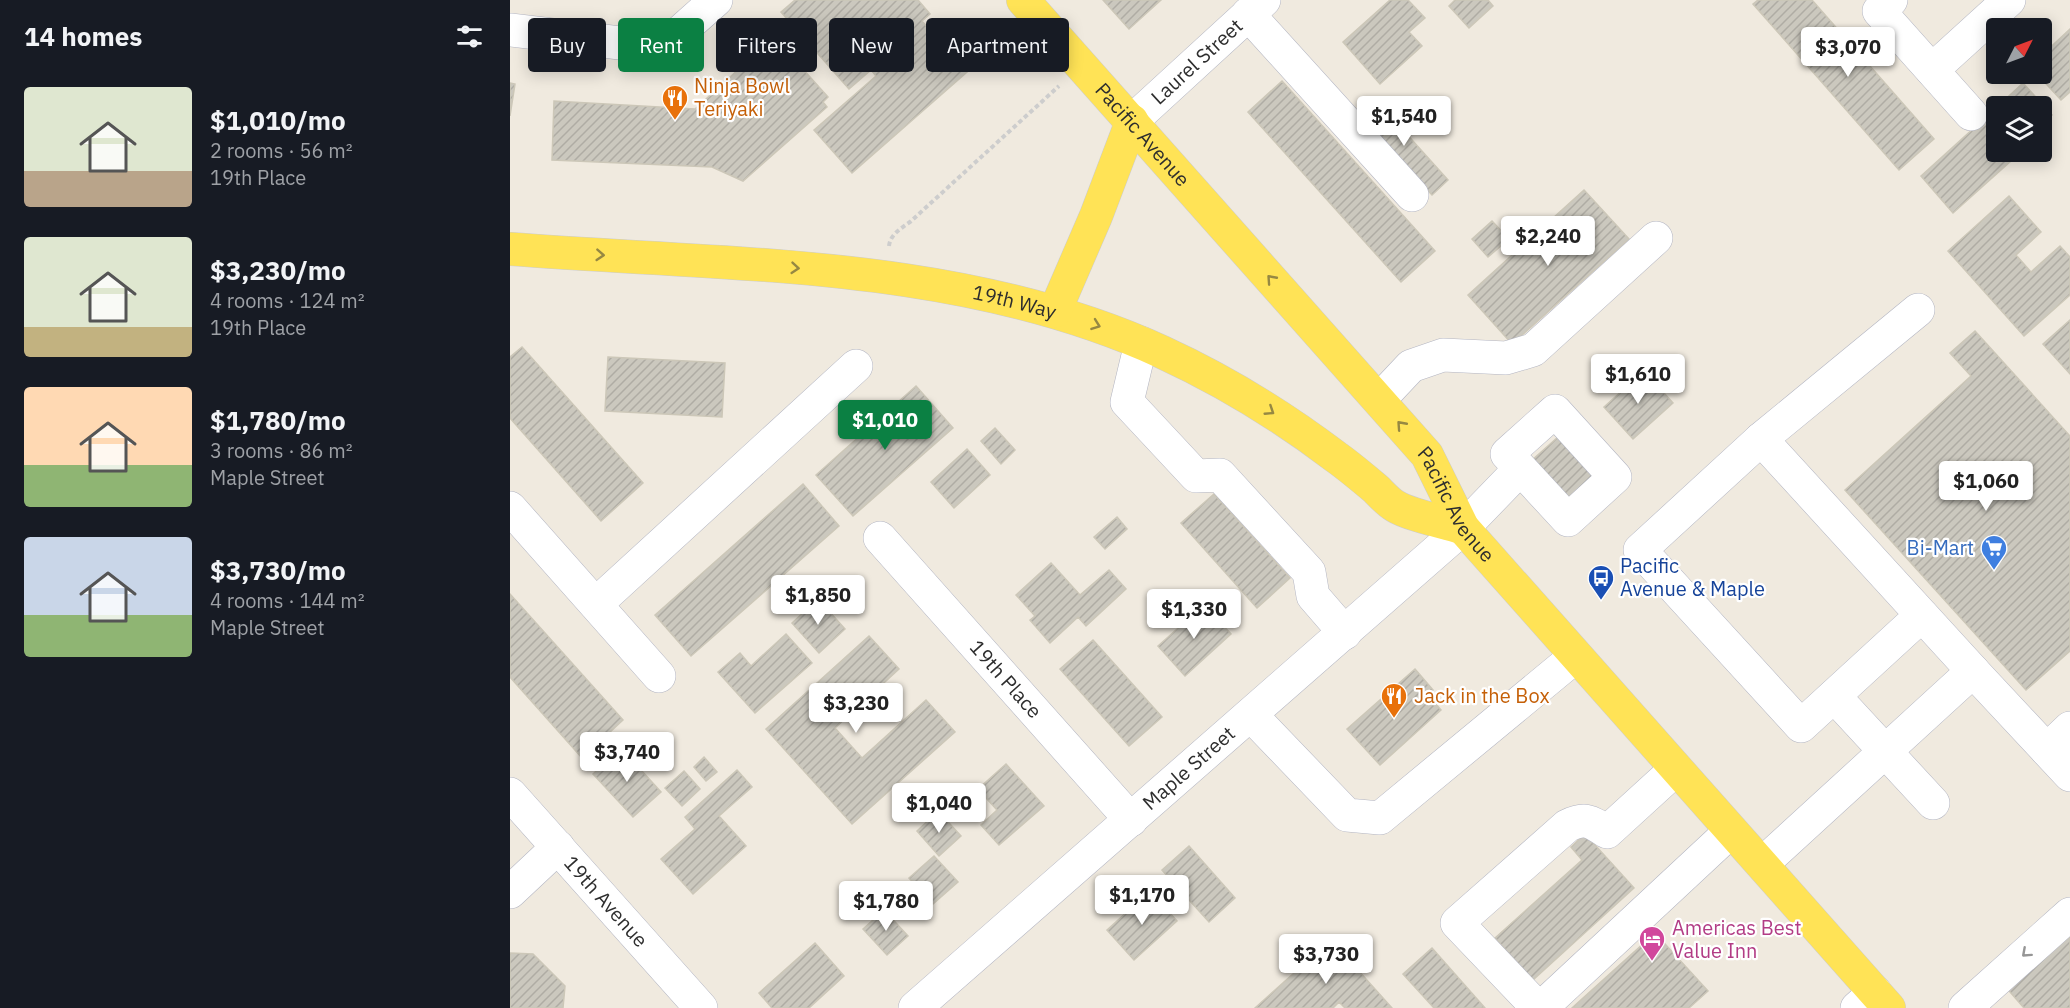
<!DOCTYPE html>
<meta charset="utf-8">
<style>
body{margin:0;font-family:"IBM Plex Sans",sans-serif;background:#20242c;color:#f1f3f6;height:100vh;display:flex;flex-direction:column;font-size:22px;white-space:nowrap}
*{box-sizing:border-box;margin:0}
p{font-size:20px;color:#9ea1a6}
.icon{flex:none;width:33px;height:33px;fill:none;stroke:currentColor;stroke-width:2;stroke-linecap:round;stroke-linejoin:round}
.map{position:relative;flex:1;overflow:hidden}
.panel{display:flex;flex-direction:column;background:#171b24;width:510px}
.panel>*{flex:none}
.guide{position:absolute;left:18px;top:18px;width:570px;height:54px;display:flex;gap:12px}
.needle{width:39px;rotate:48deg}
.tools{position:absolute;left:1476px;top:18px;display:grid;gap:12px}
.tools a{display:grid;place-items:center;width:66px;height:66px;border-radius:6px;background:#171b24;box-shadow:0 3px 15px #0003;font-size:30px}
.price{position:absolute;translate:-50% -51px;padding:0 14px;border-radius:6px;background:#fff;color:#222;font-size:20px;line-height:39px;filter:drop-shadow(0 2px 3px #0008)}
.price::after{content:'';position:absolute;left:50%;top:36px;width:18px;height:14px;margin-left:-9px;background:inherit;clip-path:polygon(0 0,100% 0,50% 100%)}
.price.active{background:#0b8043;color:#fff}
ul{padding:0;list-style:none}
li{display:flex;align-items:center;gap:18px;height:150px;padding:0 24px}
li span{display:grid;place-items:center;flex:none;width:168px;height:120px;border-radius:6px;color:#555}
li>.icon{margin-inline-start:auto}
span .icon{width:72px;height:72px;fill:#fffc;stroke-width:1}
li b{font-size:26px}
h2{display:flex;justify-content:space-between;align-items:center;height:72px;padding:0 24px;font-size:26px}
.pill{padding:0 21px;border-radius:6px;background:#171b24;box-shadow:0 3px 15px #0003;font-size:21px;line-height:54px}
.pill.active{background:#0b8043;color:#fff}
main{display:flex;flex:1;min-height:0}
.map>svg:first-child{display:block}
</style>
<main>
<section class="panel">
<h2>14 homes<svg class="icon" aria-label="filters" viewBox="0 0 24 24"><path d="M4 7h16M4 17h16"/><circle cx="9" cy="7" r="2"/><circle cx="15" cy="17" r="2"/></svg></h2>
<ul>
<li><span style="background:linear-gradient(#dfe7d0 70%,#b9a48a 0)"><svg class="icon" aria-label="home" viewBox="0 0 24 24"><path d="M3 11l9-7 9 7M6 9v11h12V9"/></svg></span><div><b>$1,010/mo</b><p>2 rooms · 56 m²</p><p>19th Place</p></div></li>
<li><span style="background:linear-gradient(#dfe7d0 75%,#c2b280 0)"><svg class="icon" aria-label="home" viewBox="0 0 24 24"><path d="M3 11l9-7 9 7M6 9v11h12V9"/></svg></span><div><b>$3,230/mo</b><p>4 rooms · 124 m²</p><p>19th Place</p></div></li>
<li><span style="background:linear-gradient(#ffd9b3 65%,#8fb573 0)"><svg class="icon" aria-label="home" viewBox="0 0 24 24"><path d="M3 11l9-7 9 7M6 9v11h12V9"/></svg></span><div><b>$1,780/mo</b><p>3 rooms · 86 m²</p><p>Maple Street</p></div></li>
<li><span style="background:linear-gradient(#c9d6e8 65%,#8fb573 0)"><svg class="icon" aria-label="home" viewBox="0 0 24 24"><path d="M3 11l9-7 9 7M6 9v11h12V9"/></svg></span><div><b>$3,730/mo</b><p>4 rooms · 144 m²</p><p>Maple Street</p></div></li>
</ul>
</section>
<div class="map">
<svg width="1560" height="1008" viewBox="0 0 1560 1008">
<defs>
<pattern id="building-hatch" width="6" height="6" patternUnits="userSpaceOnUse" patternTransform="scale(1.5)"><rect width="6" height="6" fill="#cbc8be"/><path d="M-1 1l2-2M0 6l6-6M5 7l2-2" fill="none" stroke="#afaca4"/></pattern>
</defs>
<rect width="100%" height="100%" fill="#f0eadf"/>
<path fill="url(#building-hatch)" stroke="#ccc7b8" stroke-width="1.5" d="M285 0H408L420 14 412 21 419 29 426 23 464 66 342 173 304 130 366 76 361 70 339 89 271 12Z
M593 0H651L619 29Z
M880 0H898L915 18 899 32 912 46 870 84 833 42Z
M945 0H978L983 6 959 28 939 6Z
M1248 0H1302L1424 139 1389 170 1243 4Z
M1560 29V92L1551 100 1527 74H1532V55Z
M264 37 318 97 313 102 317 107 233 181 202 167 42 160 44 101 185 109Z
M772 81 925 251 891 282 738 112Z
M0 83 5 84 0 116Z
M1513 83 1542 115 1532 124V106H1488Z
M866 100 938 180 922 195 849 115Z
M1486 108V152H1511L1443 213 1411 176Z
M1074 190 1119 239 1002 344 958 295Z
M1499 196 1531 232 1506 255 1521 272 1550 246 1560 257V295L1514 336 1438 251Z
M982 221 999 239 978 257 962 239Z
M1560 320V374L1533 344Z
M1465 331 1560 436V651L1516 690 1335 490 1461 376 1440 353Z
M12 347 133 483 91 521 0 418V357Z
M98 357 215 363 212 417 95 411Z
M1134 371 1163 403 1123 439 1094 407Z
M406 386 443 428 343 516 306 475Z
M485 428 505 450 491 464 471 441Z
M1048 437 1089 482 1062 507 1021 461Z
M457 449 480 475 444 508 421 482Z
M293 484 329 526 181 656 145 615Z
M704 494 780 578 747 608 671 523Z
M607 517 617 529 595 549 584 537Z
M541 563 570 595 599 570 616 589 576 626 568 617 540 643 520 620 525 616 506 595Z
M0 594 113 720 72 758 0 677Z
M308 599 335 629 309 653 282 623Z
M694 605 721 634 675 676 648 646Z
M276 634 302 663 245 713 208 672 230 653 241 666Z
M359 636 389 669 325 728 352 758 416 700 445 732 342 824 256 729Z
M583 640 652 717 619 746 550 669Z
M905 669 923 690 918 695 931 710 870 765 837 729Z
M111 748 151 792 123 817 83 774Z
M194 757 207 772 196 781 184 767Z
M496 764 534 806 489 845 471 825 487 810 468 789Z
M227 770 242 787 209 816 236 846 183 894 151 859 185 829 175 817Z
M174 771 190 789 172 806 155 788Z
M428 811 451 836 429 856 407 831Z
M1075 834 1124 888 1023 980 985 938 1072 860 1061 847Z
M679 846 725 898 699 922 652 870Z
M424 856 448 882 423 904 399 878Z
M385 886 404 906 391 918 372 898Z
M640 891 667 921 624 960 597 930Z
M374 910 398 936 377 955 353 929Z
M1560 927V1008H1514L1494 985Z
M1145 933 1198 991 1179 1008H1062Z
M821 940 882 1008H835L829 1002 823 1008H745Z
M305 943 334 976 299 1008H262L249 993Z
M922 948 975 1008H924L893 974Z
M0 953 23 954 55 986 53 1008H0Z"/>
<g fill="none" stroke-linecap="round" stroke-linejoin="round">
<g stroke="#b3b5c2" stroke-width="34">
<g id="minor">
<path d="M1381 0 1369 11 1461 114"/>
<path d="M738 14 902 195"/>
<path d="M0 30 152 48 206 0"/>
<path d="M1422 70 1499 0"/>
<path id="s1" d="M622 121 754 0"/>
<path d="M631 343 617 402 686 476 710 475 799 572 803 596 835 633"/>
<path d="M869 400 901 366 933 355 996 358 1023 350 1146 238"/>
<path d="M1045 411 1105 477 1058 520 997 454Z"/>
<path d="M1251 439 1408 310"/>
<path d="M0 508 149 676"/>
<path id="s2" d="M370 538 621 820"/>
<path d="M86 604 346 366"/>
<path d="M1463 671 1560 775"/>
<path d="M1324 696 1423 803"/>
<path d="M741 715 837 815 870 818 1066 656"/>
<path d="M1537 750 1560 728"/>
<path id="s3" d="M0 794 191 1008"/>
<path d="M1252 864 1463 671 1251 439 1130 550 1291 726 1412 615"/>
<path d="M0 892 48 847"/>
<path id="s4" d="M405 1008 953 528 1010 469"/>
<path d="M1028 1008 947 923 1057 826C1075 817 1080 821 1097 832L1166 769"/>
<path d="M1031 1008 1221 831"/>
<path d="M1347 1008 1365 992"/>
<path d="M1455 1008 1560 914"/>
</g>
</g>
<g stroke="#cdcdcd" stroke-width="34">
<g id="major">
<path id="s5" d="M513 0 917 455 953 528 1379 1008"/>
<path id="s6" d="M0 249C218 266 449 259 652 352 713 380 772 416 826 457 840 467 853 478 866 489 872 495 878 502 885 506 897 514 936 523 953 528"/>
<path d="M545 311 586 216 622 121"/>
</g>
</g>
<path stroke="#cdcdcd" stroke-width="4" stroke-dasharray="4.5 3" stroke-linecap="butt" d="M379 246C380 235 390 229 400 222L549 86"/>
<use href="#minor" stroke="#fff" stroke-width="33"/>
<use href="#major" stroke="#ffe356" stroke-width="33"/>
</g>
<defs><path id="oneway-chevron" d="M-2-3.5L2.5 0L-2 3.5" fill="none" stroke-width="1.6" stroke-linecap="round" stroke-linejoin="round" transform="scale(1.5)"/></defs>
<g stroke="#968842">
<use href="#oneway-chevron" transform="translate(90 255) rotate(4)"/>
<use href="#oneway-chevron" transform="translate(285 268) rotate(5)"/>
<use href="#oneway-chevron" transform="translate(761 279) rotate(-132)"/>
<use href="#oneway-chevron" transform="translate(586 325) rotate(20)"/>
<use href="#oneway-chevron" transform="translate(760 411) rotate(33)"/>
<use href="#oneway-chevron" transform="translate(891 425) rotate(-132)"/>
</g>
<use stroke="#969696" href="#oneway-chevron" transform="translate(1516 953) rotate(138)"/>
<defs>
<g id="restaurant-pin" transform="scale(1.35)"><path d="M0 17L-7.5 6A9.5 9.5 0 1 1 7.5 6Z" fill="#e8710a" stroke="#fff"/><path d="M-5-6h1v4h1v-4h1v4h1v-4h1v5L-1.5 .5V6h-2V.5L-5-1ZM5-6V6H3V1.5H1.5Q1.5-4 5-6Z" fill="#fff"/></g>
<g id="supermarket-pin" transform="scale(1.35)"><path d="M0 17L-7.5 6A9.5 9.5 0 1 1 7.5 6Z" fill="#3f7fe0" stroke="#fff"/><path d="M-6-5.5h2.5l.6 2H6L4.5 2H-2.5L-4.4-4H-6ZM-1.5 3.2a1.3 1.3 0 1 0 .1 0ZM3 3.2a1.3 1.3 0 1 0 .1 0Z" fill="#fff"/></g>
<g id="bus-pin" transform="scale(1.35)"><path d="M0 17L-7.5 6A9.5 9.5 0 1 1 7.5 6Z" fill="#1a4fb4" stroke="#fff"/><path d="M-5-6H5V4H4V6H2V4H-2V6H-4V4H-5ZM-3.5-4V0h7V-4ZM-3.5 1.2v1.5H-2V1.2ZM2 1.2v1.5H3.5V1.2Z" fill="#fff"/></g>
<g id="hotel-pin" transform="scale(1.35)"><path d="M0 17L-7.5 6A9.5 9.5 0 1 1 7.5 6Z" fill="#d1479c" stroke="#fff"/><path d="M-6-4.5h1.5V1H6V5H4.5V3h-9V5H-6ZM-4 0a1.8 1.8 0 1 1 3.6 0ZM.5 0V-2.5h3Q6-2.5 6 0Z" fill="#fff"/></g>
</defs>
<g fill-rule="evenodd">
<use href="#restaurant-pin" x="165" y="98"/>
<use href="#supermarket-pin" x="1484" y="548"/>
<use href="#bus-pin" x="1091" y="578"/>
<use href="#restaurant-pin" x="884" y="696"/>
<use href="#hotel-pin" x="1142" y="939"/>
</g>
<g text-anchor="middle" stroke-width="4.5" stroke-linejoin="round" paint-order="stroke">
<g font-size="20" fill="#2e2e2e" stroke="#fff">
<text dy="7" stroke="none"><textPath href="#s1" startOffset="88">Laurel Street</textPath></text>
<text dy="7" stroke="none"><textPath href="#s5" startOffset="180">Pacific Avenue</textPath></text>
<text dy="7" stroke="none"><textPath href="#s6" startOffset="508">19th Way</textPath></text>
<text dy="7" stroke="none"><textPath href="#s5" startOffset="666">Pacific Avenue</textPath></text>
<text dy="7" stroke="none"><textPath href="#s2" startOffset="189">19th Place</textPath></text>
<text dy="7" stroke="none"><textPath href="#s4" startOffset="364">Maple Street</textPath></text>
<text dy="7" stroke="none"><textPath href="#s3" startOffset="144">19th Avenue</textPath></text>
</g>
<g font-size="20" fill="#c56008" stroke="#fff" text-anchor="start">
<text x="184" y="93">Ninja Bowl<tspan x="184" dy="23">Teriyaki</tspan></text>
<text x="904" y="703">Jack in the Box</text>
</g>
<g font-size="20" fill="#366cbe" stroke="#fff" text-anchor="end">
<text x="1464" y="555">Bi-Mart</text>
</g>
<g font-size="20" fill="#164399" stroke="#fff" text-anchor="start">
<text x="1110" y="573">Pacific<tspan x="1110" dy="23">Avenue &amp; Maple</tspan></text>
</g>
<g font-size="20" fill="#b23c85" stroke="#fff" text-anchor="start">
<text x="1162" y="935">Americas Best<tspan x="1162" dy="23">Value Inn</tspan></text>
</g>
</g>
</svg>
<div class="tools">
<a><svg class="needle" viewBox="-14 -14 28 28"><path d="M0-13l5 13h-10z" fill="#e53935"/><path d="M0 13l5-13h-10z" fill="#9ea1a6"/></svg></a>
<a><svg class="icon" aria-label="layers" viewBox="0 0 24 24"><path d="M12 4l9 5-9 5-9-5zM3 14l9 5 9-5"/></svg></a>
</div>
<b class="price" style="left:1338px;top:78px">$3,070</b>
<b class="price" style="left:894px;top:147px">$1,540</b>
<b class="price" style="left:1038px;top:267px">$2,240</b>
<b class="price" style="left:1128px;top:405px">$1,610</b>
<b class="price active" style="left:375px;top:451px">$1,010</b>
<b class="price" style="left:1476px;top:512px">$1,060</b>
<b class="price" style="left:308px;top:626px">$1,850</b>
<b class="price" style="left:684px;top:640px">$1,330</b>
<b class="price" style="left:346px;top:734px">$3,230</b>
<b class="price" style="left:117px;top:783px">$3,740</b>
<b class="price" style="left:429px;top:834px">$1,040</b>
<b class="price" style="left:632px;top:926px">$1,170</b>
<b class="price" style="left:376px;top:932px">$1,780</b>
<b class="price" style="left:816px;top:985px">$3,730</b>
<div class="guide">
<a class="pill">Buy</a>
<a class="pill active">Rent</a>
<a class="pill">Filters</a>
<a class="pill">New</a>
<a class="pill">Apartment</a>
</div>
</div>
</main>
